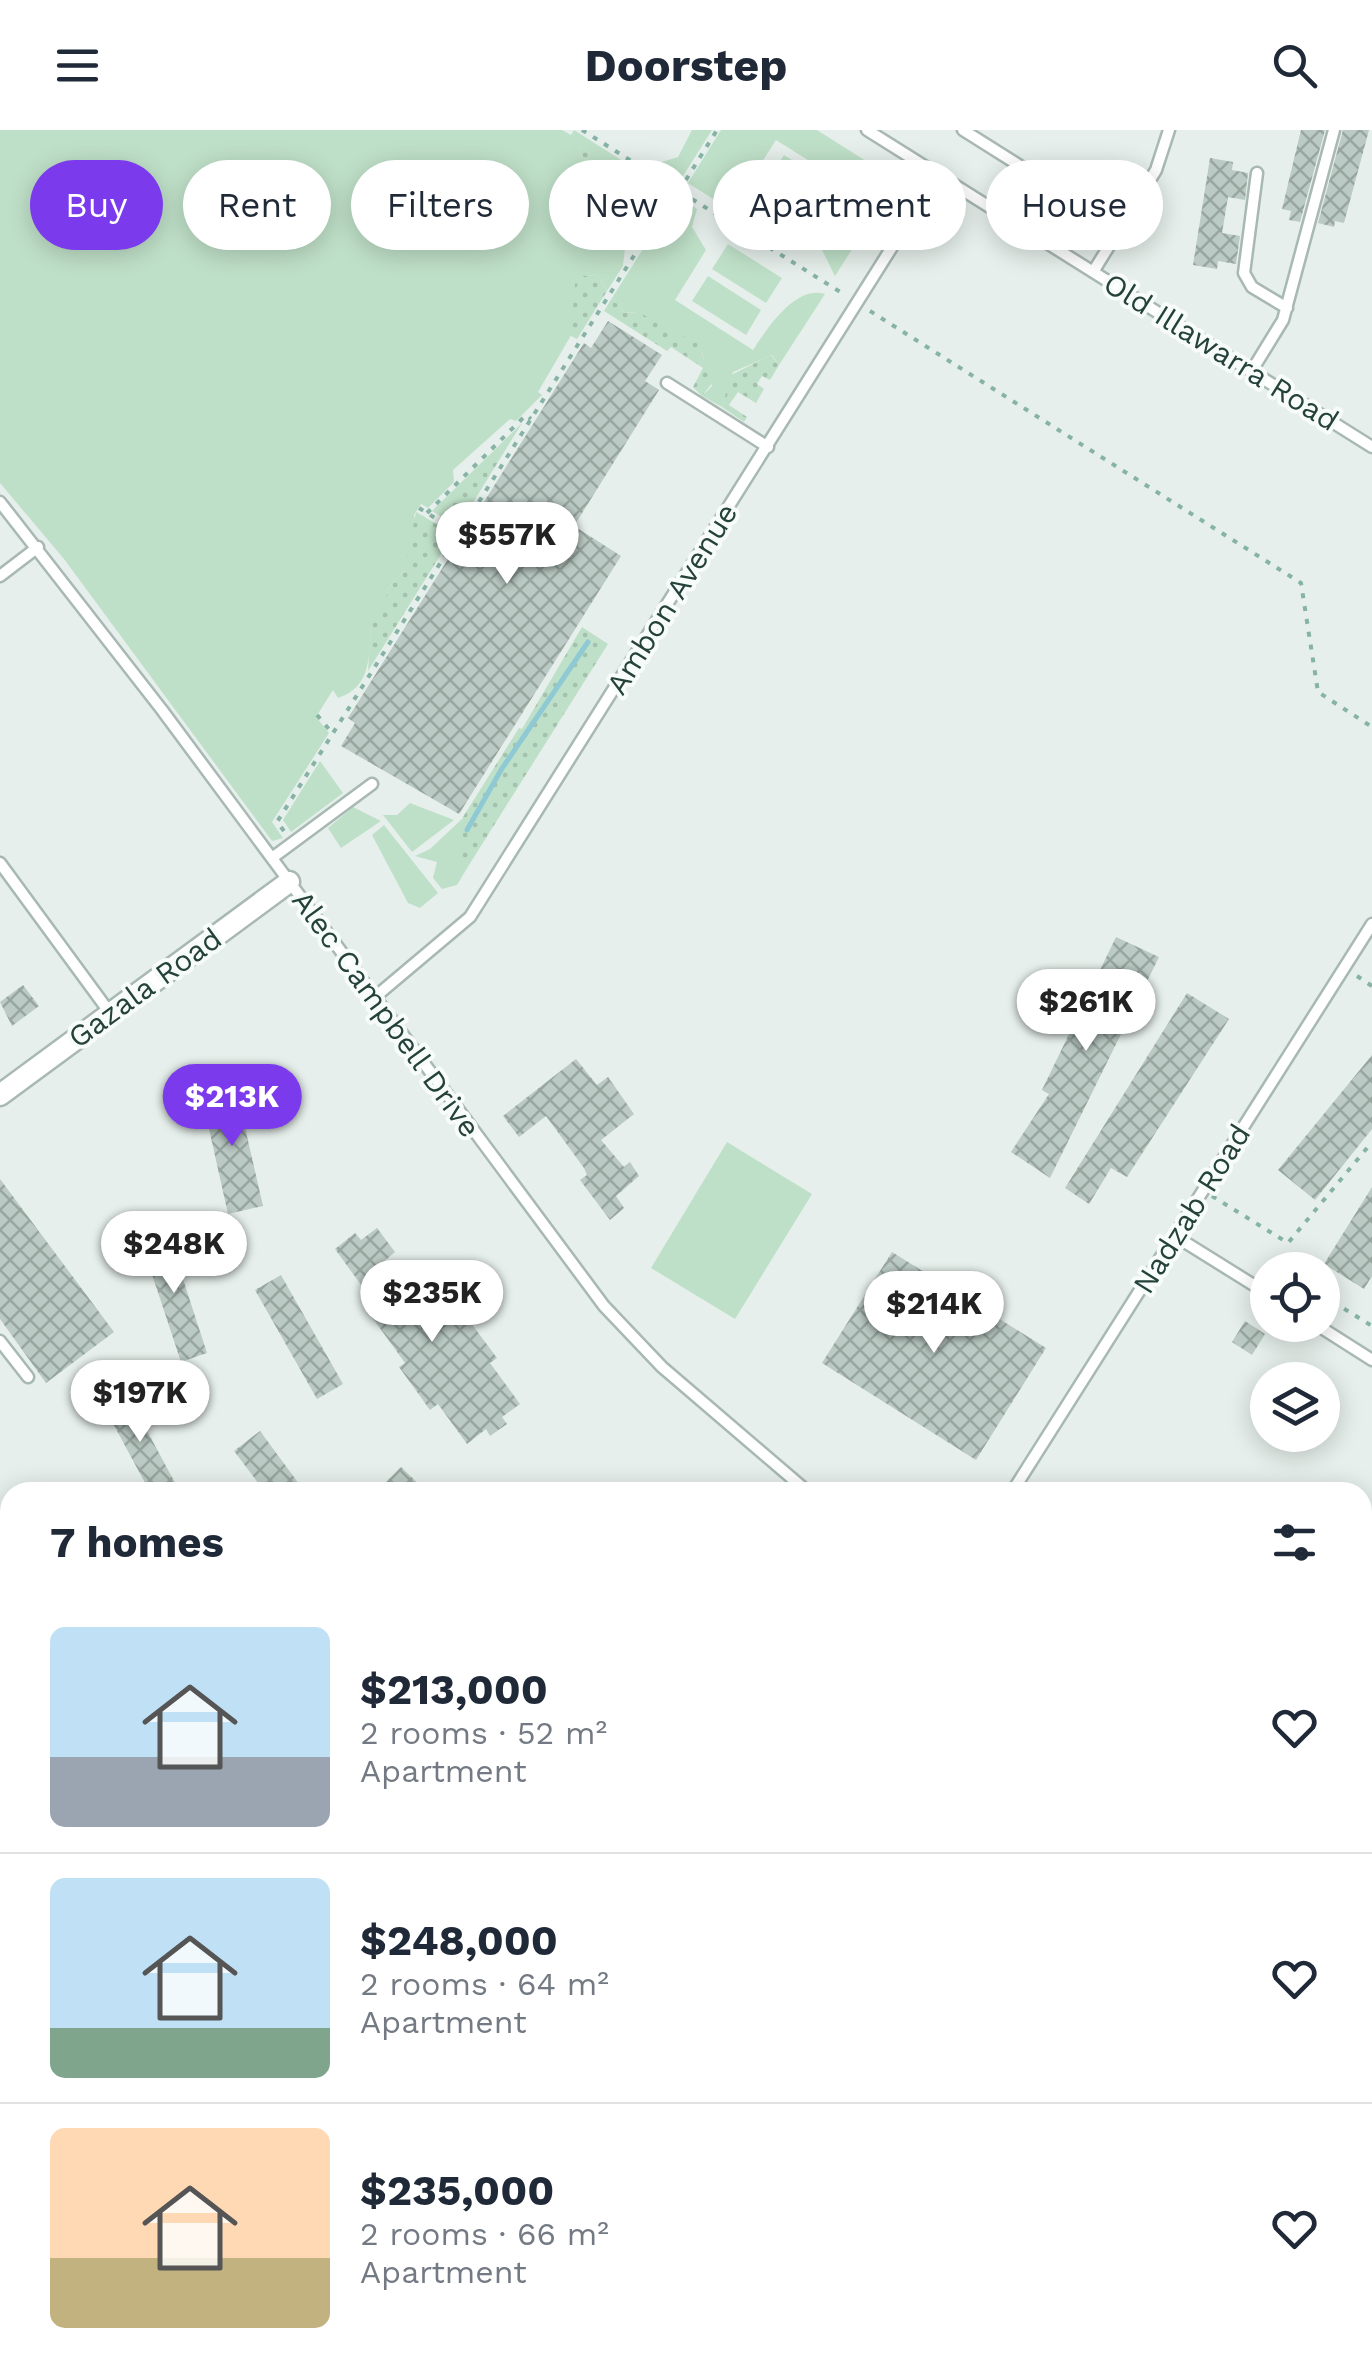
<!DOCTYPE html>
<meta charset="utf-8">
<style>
body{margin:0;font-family:"Work Sans",sans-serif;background:#f2f2f3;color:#1f2937;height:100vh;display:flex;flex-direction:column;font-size:38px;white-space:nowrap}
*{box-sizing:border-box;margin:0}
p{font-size:32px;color:#747a83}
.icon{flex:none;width:55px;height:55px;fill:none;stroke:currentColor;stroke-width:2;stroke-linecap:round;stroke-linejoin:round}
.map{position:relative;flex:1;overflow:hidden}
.sheet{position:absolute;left:0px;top:1352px;width:1372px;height:892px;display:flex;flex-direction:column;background:#fff;border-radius:30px 30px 0 0;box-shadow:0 5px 25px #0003}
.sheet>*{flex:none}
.top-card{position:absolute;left:30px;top:30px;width:1312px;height:90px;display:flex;gap:20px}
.buttons{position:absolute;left:1250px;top:1122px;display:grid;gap:20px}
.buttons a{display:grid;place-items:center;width:90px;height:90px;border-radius:50%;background:#fff;box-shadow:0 5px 25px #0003;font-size:50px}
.price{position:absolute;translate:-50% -85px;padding:0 22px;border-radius:35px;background:#fff;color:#222;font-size:32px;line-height:65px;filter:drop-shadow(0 2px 5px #0008)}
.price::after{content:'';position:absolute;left:50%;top:60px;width:30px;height:22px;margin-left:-15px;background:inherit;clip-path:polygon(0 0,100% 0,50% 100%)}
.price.active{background:#7c3aed;color:#fff}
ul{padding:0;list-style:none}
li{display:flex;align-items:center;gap:30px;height:250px;padding:0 50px}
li+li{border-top:2px solid #e0e1e3}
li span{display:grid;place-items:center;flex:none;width:280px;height:200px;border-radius:15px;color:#555}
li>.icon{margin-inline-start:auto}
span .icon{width:120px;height:120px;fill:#fffc;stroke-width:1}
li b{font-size:42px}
h2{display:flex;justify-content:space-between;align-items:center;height:120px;padding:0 50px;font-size:42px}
.tag{padding:0 35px;border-radius:45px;background:#fff;box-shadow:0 5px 25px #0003;font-size:35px;line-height:90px}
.tag.active{background:#7c3aed;color:#fff}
header{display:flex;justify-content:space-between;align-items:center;height:130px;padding:0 50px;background:#fff;font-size:45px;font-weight:700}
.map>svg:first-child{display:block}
</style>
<header><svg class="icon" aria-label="menu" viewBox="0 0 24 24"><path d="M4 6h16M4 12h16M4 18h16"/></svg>Doorstep<svg class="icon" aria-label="search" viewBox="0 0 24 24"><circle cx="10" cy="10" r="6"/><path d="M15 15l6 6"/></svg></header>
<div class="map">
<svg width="1372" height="2244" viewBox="0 0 1372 2244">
<defs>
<pattern id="garden-dots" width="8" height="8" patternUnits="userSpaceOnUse" patternTransform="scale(2.5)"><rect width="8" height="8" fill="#bfe0c8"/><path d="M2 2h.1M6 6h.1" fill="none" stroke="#a4c1ad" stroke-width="1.8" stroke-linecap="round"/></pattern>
<pattern id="building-cross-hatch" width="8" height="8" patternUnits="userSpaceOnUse" patternTransform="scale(2.5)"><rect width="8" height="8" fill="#bbcac4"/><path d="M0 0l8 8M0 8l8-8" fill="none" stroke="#98a6a0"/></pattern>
</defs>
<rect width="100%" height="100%" fill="#e6efeb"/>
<path fill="#bfe0c8" d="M0 0H562L571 5 574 0 670 61 664 70 580 17 579 23 627 73 663 72 653 87 630 82 619 88 618 116 625 118 623 136 607 161 598 145 584 146 576 153 573 202 538 262 542 265 516 291 510 289 453 340 454 352 428 378 421 374 414 385 416 395 404 441 389 457 383 483 371 495C369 525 372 557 338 568L333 560 316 587 329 603 272 692 283 708 272 711 64 429 0 353Z
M692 0H712L678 54 649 36 678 27Z
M721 0H817L896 50 835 146 820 116 854 59 776 10 728 85 715 77 718 72 688 53Z
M784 25 838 59 822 84 768 50Z
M764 57 818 91 802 116 748 82Z
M677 65 697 79 692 97 706 120 675 170 753 220C767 199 795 155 825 164L779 235 772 225 733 242 722 277 702 266 712 256 702 223 634 182 625 183 612 168Z
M728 114 782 148 766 173 712 139Z
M708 146 761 180 746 205 692 171Z
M320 631 343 663 291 702 283 690Z
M410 673 454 690 412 722 383 685H397Z
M353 677 381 691 341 718 328 698Z
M464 687V731L469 735 457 755 442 759 433 748 437 732 415 726 430 719Z
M384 695 438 763 420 778 408 773 372 705Z
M727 1012 812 1064 735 1189 651 1138Z"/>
<path fill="url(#garden-dots)" d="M580 17 657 65 664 70 627 73 579 23Z
M598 145 607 161 577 209 571 206 575 154 582 146Z
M612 168 625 183 638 182 698 214 713 252 702 266 693 257 703 238 671 217 667 221 604 181Z
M771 225 779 235 770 250 762 246 757 254 764 259 756 273 738 262 729 275 747 287 744 292 722 277 731 245Z
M522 293 458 397 432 381Z
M416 382 440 396 435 405 448 413 368 541 371 494 382 483 389 457 404 441Z
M582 497 608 514 469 735 462 730 463 687 519 598 522 599Z"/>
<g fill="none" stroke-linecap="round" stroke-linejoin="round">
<path stroke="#8ec9d4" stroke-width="5" d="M467 700 501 640 588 512"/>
</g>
<path fill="url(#building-cross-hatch)" d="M1301 0H1325L1300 92 1289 90 1291 81 1282 79Z
M1343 0H1369L1344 93 1335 91 1334 97 1318 93Z
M1210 28 1233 32 1232 40 1248 43 1245 70 1228 67 1222 103 1240 106 1236 134 1218 131 1217 139 1193 135Z
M608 191 662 225 645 251 659 260 574 396 621 426 459 684 341 616 355 593 348 588 584 213 591 218Z
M1116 807 1159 827 1050 1048 1011 1022 1049 964 1042 960Z
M23 855 39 876 12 896 0 872Z
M1187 863 1229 889 1127 1047 1111 1038 1089 1074 1065 1058Z
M1372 925V999L1315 1070 1278 1040Z
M576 929 597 955 608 947 634 984 601 1010 624 1037 630 1032 639 1046 616 1066 624 1078 610 1090 580 1050 587 1045 584 1038 546 986 519 1007 503 986Z
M235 954 263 1076 228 1084 201 963Z
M0 1049 114 1202 46 1253 0 1189Z
M1372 1057V1146L1364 1159 1324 1134Z
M377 1098 395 1122 380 1135 412 1178 437 1160 462 1193 468 1189 497 1228 490 1233 520 1274 502 1287 507 1294 490 1306 486 1299 467 1314 438 1274 430 1280 399 1237 405 1233 364 1176 372 1170 335 1119 355 1103 361 1110Z
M167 1100 207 1223 181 1232 140 1108Z
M892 1122 1046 1218 976 1330 822 1233Z
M281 1145 343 1254 317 1269 255 1160Z
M1245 1191 1265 1204 1252 1225 1232 1212Z
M126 1262 180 1362H150L103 1275Z
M260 1301 305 1362H265L234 1321Z
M401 1337 427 1362H376Z"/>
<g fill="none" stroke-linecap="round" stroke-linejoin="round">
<g stroke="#a8b8b2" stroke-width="15">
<path id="service" d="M867 0 1372 317
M963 0 1120 99
M1257 43 1244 143 1252 157 1287 178
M1093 142 1156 40 1169 0
M1251 242 1283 190 1334 0
M667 253 768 317
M0 372 162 580 604 1176 662 1237 808 1362
M0 446 38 417
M272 728 372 654
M0 733 110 883
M375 867 470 787 938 44
M1175 1106 1268 1164
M1317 1195 1372 1230
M0 1211 28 1247
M1012 1362 1372 794
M1362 1518 1372 1503
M0 1599 10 1613
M1362 1604 1372 1610
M1362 1744 1372 1749
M1362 1901 1372 1886
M0 2017 10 2030
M1362 2199 1372 2205
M161 2235 168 2244
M472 2235 479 2244
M775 2235 781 2244
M107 2244 119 2235
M743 2244 755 2235
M1271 2244 1276 2235"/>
</g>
<g stroke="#a8b8b2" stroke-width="25">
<path id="minor" d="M0 965 289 752"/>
</g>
<path stroke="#86b3a5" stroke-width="4" stroke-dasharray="5 8" stroke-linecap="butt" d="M582 0 845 165
M679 61 717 0
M870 181 1301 453 1318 562 1372 597
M419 378 459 403
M427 383 526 285 531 289
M317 585 333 604
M284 701 277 692 676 59
M1357 846 1372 856
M1212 1066 1288 1113 1372 1012
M1322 1165 1372 1196"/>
<use href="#service" stroke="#fff" stroke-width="10"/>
<use href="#minor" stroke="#fff" stroke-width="20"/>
</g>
<g text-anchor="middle" stroke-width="8" stroke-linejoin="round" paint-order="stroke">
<g font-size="30" fill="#24423a" stroke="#f7fbf9">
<text transform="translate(1221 222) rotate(32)" y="10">Old Illawarra Road</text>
<text transform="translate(672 469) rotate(-58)" y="10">Ambon Avenue</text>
<text transform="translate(145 858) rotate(-36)" y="10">Gazala Road</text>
<text transform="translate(386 884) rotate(54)" y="10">Alec Campbell Drive</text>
<text transform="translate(1192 1079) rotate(-58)" y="10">Nadzab Road</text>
</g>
</g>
</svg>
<div class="buttons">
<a><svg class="icon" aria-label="locate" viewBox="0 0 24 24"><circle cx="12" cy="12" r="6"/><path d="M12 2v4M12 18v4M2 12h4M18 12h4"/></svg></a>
<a><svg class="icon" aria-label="layers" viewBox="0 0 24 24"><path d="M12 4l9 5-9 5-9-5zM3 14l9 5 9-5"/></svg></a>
</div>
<b class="price" style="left:507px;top:457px">$557K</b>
<b class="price" style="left:1086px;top:924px">$261K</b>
<b class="price active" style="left:232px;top:1019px">$213K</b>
<b class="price" style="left:174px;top:1166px">$248K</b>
<b class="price" style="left:432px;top:1215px">$235K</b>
<b class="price" style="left:934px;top:1226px">$214K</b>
<b class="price" style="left:140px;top:1315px">$197K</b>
<div class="top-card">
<a class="tag active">Buy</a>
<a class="tag">Rent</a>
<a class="tag">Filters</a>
<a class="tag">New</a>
<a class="tag">Apartment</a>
<a class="tag">House</a>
</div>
<section class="sheet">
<h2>7 homes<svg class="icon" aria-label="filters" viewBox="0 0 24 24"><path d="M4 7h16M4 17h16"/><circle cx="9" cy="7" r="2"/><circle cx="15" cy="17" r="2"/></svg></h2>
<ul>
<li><span style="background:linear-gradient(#bfe0f5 65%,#9aa5b1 0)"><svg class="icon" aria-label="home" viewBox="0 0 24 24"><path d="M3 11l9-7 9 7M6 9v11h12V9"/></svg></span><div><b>$213,000</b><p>2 rooms · 52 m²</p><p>Apartment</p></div><svg class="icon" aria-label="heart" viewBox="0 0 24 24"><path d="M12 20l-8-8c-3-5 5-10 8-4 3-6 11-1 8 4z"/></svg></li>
<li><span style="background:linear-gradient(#bfe0f5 75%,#7fa58c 0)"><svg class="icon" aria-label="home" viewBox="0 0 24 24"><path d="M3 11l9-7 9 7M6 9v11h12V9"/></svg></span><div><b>$248,000</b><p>2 rooms · 64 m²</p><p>Apartment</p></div><svg class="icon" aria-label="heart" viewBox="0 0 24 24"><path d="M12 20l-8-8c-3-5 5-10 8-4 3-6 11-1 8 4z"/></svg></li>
<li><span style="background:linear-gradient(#ffd9b3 65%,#c2b280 0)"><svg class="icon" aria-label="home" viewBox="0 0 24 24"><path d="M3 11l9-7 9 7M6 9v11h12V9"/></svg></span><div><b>$235,000</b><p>2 rooms · 66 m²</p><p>Apartment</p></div><svg class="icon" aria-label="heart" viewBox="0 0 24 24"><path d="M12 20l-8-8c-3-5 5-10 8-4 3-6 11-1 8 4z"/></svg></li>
</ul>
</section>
</div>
